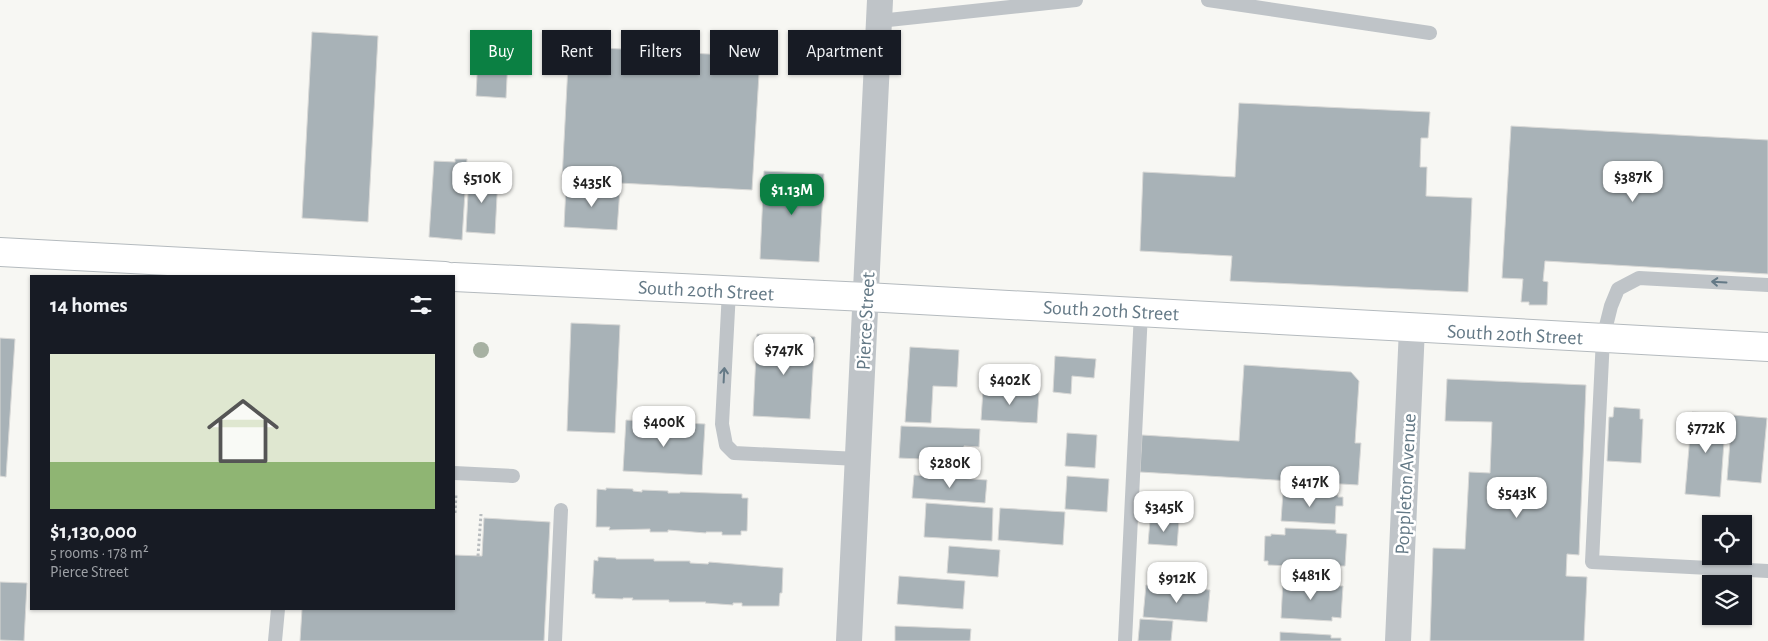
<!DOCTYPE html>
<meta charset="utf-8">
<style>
body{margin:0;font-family:"Alegreya Sans",sans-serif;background:#242831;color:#f1f3f6;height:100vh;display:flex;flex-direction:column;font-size:19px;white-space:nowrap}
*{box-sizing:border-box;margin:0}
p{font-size:16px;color:#9ea1a6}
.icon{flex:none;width:28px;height:28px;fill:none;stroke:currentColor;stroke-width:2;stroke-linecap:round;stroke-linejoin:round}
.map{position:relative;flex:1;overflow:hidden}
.panel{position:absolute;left:30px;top:275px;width:425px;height:335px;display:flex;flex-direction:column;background:#171b24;border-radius:0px;box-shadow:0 1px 4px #0004}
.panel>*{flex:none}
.banner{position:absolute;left:470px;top:30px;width:475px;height:45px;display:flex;gap:10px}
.fabs{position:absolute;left:1702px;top:515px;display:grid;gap:10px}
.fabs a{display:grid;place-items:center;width:50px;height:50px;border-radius:0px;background:#171b24;box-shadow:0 1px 4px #0004;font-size:25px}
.price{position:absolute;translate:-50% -42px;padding:0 11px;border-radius:10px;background:#fff;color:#222;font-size:16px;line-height:32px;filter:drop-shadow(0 1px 2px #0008)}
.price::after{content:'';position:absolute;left:50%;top:30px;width:15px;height:11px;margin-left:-8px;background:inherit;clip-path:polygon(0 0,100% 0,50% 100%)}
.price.active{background:#0b8043;color:#fff}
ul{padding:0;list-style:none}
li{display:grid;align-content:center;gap:10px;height:265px;padding:0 20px}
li+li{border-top:1px solid #363941}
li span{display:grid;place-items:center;height:155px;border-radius:0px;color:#555}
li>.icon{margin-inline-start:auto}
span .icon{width:90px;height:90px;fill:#fffc;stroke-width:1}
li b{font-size:21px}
h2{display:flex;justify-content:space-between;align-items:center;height:60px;padding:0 20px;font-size:21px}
.tag{padding:0 18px;border-radius:0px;background:#171b24;box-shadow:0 1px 4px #0004;font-size:18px;line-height:45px}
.tag.active{background:#0b8043;color:#fff}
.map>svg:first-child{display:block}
</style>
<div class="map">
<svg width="1768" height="641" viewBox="0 0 1768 641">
<rect width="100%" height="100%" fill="#f7f7f3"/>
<path fill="#a8b2b7" stroke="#d8d8d6" d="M312 32 378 36 368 222 302 218Z
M569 46 760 57 752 190 562 180Z
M478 56 508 58 506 98 476 96Z
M1239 103 1430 112 1428 138H1421L1420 167H1427L1426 196 1472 198 1468 292 1230 281 1232 256 1140 251 1143 172 1235 177Z
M1511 126 1768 140V274L1545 261 1543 281 1548 282 1547 305H1529V302H1521L1523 279 1502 278Z
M455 159H467L462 240 429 237 434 161 455 162Z
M764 171 824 174 819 262 760 259Z
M469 175 498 177 495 234 466 232Z
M566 186 620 189 617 230 564 227Z
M571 323 620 325 615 433 567 431Z
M757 334 815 337 810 419 753 416Z
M0 338 15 339 6 477 0 476Z
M910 347 959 350 957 387 933 386 931 423 905 422Z
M1055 356 1096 359 1094 378 1072 376 1071 394 1053 392Z
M1244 365 1351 372 1359 381 1355 443H1361L1358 485 1140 472 1142 435 1239 441Z
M1447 379 1586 385 1579 555 1567 554 1566 576 1587 577 1584 641H1430L1433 548 1465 549 1469 472 1490 473 1492 422 1445 421Z
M983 390 1039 393 1037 423 981 420Z
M1614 407 1640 409V419H1643L1641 463 1607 461 1609 417H1613Z
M1692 412 1726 414 1720 497 1685 494Z
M1732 415 1767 418 1761 483 1727 480Z
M626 420 705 424 702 475 623 471Z
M901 426 980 429 979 447 964 446 963 461 899 458Z
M1067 433 1097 435 1095 468 1065 466Z
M914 475 987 480 985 503 912 498Z
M1067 476 1109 479 1107 512 1065 509Z
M606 488 633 489V491L642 492V490L668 491V493H680V492L742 494V498H748L747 531H741V535H722V532H706V533L668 530V532H650V529L609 530 610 527H596L597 489 606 490Z
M1283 492 1338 495V497H1343V506H1336L1335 524 1281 521Z
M926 503 993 508 992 541 924 537Z
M1000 508 1065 512 1063 545 998 540Z
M484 518 550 522 544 641H300L302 609H454V555L482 556Z
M1150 520 1179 521 1177 546 1148 544Z
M1285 528 1336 530V533L1347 534 1345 566H1335L1334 568 1268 565V561H1264L1265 536H1271V534L1285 535Z
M949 546 1000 550 998 577 947 573Z
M598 557 616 558V559H654V561H690V563L708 564 709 562 783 568 782 593H780L779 606H742V603H733V605L705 603 706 602H669V600H632L633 598H623V599L595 598V594H592L594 560 598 561Z
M899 576 965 581 963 609 897 604Z
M1283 580 1334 583 1333 586H1343L1341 618 1332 617V621L1281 618Z
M0 582 27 583 24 641 0 640Z
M1146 585 1210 590 1207 622 1143 617Z
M1140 619 1173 621 1171 641H1138Z
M895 626 971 629 970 641H895Z
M1280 632 1331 635V638H1341V641H1280Z"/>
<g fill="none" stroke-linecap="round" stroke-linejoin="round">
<g stroke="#b4babe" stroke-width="30">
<path id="secondary" d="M0 252 445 276
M454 277 866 297 1768 347"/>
</g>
<path stroke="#b9bdbf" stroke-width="3" stroke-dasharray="2.5 2.5" stroke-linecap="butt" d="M455 513 456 494
M478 556 481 514"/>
<path stroke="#bfc4c8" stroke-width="14" d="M1208 0 1430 33
M879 21 1076 0
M1768 285 1639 278 1618 289 1611 306 1603 338 1592 562 1768 571
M729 291 722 424 726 445 734 453 858 459
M454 473 513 476
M275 641 278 609
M555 641 561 510
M1125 641 1141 312"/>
<path stroke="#bfc4c8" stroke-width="26" d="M849 641 880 0
M1398 641 1412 328"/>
<use href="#secondary" stroke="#fff" stroke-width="28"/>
</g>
<circle fill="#a7b1a2" cx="481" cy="350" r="8"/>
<defs><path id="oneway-shaft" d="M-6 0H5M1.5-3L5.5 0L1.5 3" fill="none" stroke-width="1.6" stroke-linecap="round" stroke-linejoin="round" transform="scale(1.25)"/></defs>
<g stroke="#647986">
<use href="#oneway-shaft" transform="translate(1719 282) rotate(-177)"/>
<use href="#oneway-shaft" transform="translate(724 375) rotate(-87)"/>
</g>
<g text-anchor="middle" stroke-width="5" stroke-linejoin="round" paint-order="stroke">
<g font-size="20" fill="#647986" stroke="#fff">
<text transform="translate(706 290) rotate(3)" y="7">South 20th Street</text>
<text transform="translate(1111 310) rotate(3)" y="7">South 20th Street</text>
<text transform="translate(865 321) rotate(-87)" y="7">Pierce Street</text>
<text transform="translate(1515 334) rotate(3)" y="7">South 20th Street</text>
<text transform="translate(1405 484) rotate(-87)" y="7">Poppleton Avenue</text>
</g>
</g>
</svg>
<div class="fabs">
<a><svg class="icon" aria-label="locate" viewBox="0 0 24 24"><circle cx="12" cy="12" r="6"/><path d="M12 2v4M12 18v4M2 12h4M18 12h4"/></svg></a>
<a><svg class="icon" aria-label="layers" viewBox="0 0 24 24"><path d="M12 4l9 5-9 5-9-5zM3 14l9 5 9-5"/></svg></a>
</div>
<b class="price" style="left:1633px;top:203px">$387K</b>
<b class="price" style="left:482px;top:204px">$510K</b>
<b class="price" style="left:592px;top:208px">$435K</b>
<b class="price active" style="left:792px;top:216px">$1.13M</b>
<b class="price" style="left:784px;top:376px">$747K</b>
<b class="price" style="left:1010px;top:406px">$402K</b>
<b class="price" style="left:664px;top:448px">$400K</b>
<b class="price" style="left:1706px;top:454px">$772K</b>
<b class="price" style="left:950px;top:489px">$280K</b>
<b class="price" style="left:1310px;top:508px">$417K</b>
<b class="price" style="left:1517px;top:519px">$543K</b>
<b class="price" style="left:1164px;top:533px">$345K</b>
<b class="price" style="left:1311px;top:601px">$481K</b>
<b class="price" style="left:1177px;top:604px">$912K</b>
<div class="banner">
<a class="tag active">Buy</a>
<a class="tag">Rent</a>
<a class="tag">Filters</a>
<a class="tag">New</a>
<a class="tag">Apartment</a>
</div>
<section class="panel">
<h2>14 homes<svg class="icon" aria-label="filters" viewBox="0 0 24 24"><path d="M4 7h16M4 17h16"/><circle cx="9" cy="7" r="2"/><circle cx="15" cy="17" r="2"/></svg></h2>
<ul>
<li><span style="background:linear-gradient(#dfe7d0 70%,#8fb573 0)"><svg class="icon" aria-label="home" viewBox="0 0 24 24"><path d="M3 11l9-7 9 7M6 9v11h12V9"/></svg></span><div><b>$1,130,000</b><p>5 rooms · 178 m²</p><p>Pierce Street</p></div></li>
</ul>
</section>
</div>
